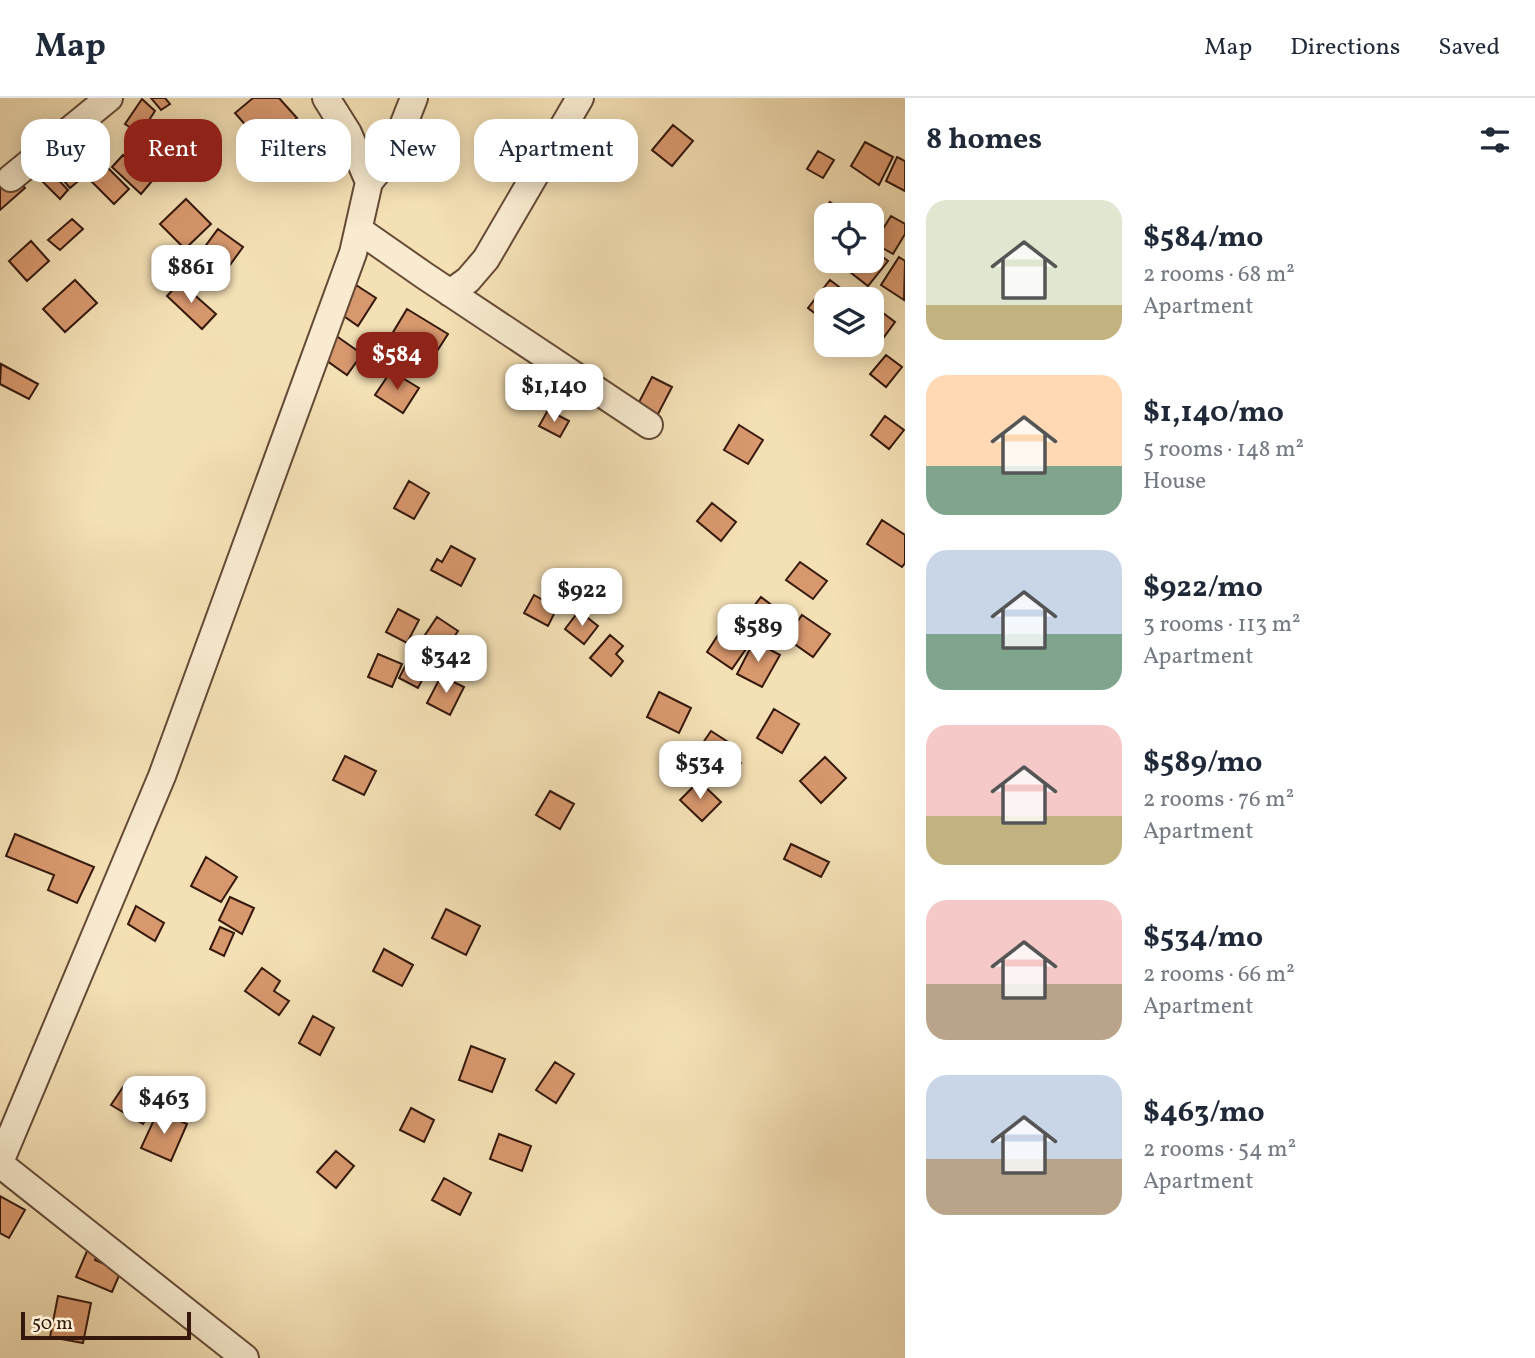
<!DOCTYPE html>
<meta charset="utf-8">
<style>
body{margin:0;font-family:Vollkorn,serif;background:#f6f6f7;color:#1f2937;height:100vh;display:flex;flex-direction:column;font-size:26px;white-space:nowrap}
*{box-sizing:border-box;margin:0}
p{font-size:23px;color:#747a83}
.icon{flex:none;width:38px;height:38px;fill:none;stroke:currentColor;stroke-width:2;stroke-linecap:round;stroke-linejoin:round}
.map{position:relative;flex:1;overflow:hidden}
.panel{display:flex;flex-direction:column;background:#fff;width:630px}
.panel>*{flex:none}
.guide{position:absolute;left:21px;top:21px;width:665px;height:63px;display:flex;gap:14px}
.tools{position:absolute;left:814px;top:105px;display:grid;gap:14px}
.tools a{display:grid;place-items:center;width:70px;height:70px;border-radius:14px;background:#fff;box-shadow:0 4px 18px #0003;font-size:35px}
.scale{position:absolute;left:21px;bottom:18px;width:170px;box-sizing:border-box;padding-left:7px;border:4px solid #35180b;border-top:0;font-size:19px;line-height:24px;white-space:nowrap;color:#35180b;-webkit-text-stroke:5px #f8ebcf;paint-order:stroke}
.price{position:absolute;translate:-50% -60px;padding:0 16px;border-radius:14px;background:#fff;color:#222;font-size:23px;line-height:46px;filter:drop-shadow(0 2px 4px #0008)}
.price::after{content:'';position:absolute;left:50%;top:42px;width:21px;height:16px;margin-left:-10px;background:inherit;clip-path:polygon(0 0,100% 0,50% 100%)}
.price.selected{background:#8f2418;color:#fff}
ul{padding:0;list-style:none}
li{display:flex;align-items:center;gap:21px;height:175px;padding:0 21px}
li span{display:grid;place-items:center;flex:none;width:196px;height:140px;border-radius:21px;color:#555}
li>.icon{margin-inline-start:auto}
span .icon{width:84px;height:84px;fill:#fffc;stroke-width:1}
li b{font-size:30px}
h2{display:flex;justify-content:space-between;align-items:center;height:84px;padding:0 21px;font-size:30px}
.chip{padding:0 24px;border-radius:21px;background:#fff;box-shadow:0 4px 18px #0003;font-size:24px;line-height:63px}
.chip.selected{background:#8f2418;color:#fff}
header{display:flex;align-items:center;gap:42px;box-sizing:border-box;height:98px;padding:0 35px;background:#fff;border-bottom:2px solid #e0e1e3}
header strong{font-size:33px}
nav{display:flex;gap:38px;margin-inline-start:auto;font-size:24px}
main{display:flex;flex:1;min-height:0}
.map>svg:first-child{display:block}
</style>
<header>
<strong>Map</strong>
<nav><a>Map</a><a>Directions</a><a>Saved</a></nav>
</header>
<main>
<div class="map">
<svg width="905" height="1260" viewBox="0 0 905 1260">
<rect width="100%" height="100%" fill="#f4e0b5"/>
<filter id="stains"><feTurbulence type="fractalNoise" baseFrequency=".00286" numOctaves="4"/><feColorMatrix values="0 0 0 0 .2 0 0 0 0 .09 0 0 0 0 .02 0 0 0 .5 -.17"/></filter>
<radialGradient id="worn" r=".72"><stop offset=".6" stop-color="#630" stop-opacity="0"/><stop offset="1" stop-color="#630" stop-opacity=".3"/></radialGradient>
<path fill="#d8986e" stroke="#35180b" stroke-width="2" d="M151 0H165L170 6 161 12Z
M253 0H279L297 20 264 48 235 15Z
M142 1 155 13 140 36 125 26Z
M673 27 693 43 672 68 652 52Z
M77 44 98 65 88 75 66 56Z
M865 44 893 59 879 87 851 68Z
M818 53 834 62 823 80 807 71Z
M64 57 83 79 70 90 52 69Z
M123 57 152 83 141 96 112 69Z
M897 59 905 63V93L886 83Z
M102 64 129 91 114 106 88 80Z
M5 69 25 90 0 112V73Z
M49 72 68 92 60 101 40 81Z
M186 101 211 126 185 151 160 126Z
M830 104 847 117H826V124L819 118Z
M891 118 905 126V136L893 156 874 145Z
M72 121 83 131 60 152 48 142Z
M218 131 243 149 230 167 222 162 213 175 195 162Z
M31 143 49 163 27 183 9 163Z
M872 151 888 163 868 188 850 174 858 163H872Z
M899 159 905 163 904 202 881 187Z
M75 182 97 205 65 234 43 211Z
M830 182 855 201H826V224L808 210Z
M180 184 216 216 202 231 167 198Z
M356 187 376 200 358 228 338 214Z
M407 211 448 236 432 261 392 236Z
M883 215 895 224 873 254 863 247H872V219L877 223Z
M335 237 362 256 347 277 320 258Z
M886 257 902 269 886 289 870 276Z
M1 266 38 286 29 301 0 286Z
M391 273 419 290 403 315 375 297Z
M652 279 672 289 657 318 637 308Z
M548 312 569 323 560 339 539 328Z
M885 318 904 332 889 351 871 337Z
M739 327 763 342 748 366 724 352Z
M409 383 429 395 414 421 394 410Z
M712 405 736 424 721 443 697 423Z
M882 422 905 437V465L902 469 867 446Z
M451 448 475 461 461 488 431 472 437 461 442 464Z
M800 464 827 483 813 501 786 482Z
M534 497 557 510 548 528 524 515Z
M761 499 786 518 772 536 747 517Z
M398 511 419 522 407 545 386 534Z
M579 513 598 528 584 546 565 531Z
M802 517 830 536 813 559 786 540Z
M437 519 458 533 440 559 419 546Z
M722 531 748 548 732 571 707 554Z
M610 537 623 548 616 556 623 563 611 578 590 560Z
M754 543 780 557 762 589 737 576Z
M413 553 432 563 418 590 399 580Z
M378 556 402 566 392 589 368 579Z
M441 578 464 589 450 617 427 605Z
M659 594 691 610 679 635 647 619Z
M774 611 799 626 782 655 757 640Z
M711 633 736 649 730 658 741 665 734 676 698 652Z
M345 658 376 673 364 697 333 682Z
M825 659 846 680 821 705 800 683Z
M699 683 721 704 702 723 680 702Z
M550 693 574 706 560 731 536 717Z
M15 736 94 769 77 805 48 792 54 777 6 758Z
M791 746 829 764 821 779 784 761Z
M206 759 237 779 221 804 191 788Z
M230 799 254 810 242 836 219 822Z
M136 808 164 825 155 843 128 826Z
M446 811 480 828 466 857 432 840Z
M220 829 234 835 224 858 210 851Z
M384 851 413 867 402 888 373 873Z
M262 870 280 883 274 893 289 903 279 917 245 893Z
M313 918 334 930 320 957 299 945Z
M471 948 505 961 492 994 459 982Z
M555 964 574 976 556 1005 536 992Z
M127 983 158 1003 143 1026 111 1007Z
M411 1010 434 1022 424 1044 400 1032Z
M158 1013 187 1026 171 1063 141 1050Z
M499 1036 531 1048 522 1073 490 1061Z
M336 1053 354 1068 336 1090 317 1074Z
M444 1080 471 1095 460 1117 432 1102Z
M0 1098 25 1112 9 1140 0 1135Z
M90 1146 100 1150 95 1162 121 1173 112 1194 76 1179Z
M58 1198 91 1205 83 1245 50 1239Z"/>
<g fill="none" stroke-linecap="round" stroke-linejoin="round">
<g stroke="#654a36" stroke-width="30">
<path id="minor" d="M11 80 109 0
M369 84 392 56 414 0
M359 132 425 178 649 327
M450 195 468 182 486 161 580 0
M0 1064 162 678 353 155 369 84 348 35 326 0
M0 1066 245 1260"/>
</g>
<use href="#minor" stroke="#f8ebcf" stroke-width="26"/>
</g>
<rect width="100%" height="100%" filter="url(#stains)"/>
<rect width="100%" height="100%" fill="url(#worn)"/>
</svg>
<div class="tools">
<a><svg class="icon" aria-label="locate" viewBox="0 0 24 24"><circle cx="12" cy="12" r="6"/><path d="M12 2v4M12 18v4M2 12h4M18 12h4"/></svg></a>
<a><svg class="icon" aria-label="layers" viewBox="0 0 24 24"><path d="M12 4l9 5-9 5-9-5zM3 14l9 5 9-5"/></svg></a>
</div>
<div class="scale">50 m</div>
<b class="price" style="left:191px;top:207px">$861</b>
<b class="price selected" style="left:397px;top:294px">$584</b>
<b class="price" style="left:554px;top:326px">$1,140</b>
<b class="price" style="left:582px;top:530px">$922</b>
<b class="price" style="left:758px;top:566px">$589</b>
<b class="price" style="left:446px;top:597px">$342</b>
<b class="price" style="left:700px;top:703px">$534</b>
<b class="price" style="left:164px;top:1038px">$463</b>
<div class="guide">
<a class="chip">Buy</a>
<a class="chip selected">Rent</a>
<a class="chip">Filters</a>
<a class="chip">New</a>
<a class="chip">Apartment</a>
</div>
</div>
<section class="panel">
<h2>8 homes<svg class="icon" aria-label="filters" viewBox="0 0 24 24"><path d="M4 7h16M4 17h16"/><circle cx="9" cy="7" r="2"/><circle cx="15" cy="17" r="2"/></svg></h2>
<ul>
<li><span style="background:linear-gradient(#dfe7d0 75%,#c2b280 0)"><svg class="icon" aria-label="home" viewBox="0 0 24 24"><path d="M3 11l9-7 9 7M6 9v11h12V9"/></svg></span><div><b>$584/mo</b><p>2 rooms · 68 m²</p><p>Apartment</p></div></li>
<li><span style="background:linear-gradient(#ffd9b3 65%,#7fa58c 0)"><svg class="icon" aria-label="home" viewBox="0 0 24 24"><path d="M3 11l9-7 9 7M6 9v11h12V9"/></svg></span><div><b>$1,140/mo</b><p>5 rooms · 148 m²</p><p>House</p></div></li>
<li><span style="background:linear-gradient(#c9d6e8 60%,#7fa58c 0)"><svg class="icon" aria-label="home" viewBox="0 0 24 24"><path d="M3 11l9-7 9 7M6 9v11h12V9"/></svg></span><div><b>$922/mo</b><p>3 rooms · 113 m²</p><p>Apartment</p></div></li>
<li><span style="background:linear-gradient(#f6c9c9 65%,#c2b280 0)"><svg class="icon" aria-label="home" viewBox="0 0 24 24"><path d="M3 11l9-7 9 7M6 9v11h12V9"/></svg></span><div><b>$589/mo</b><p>2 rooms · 76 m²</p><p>Apartment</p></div></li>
<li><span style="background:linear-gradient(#f6c9c9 60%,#b9a48a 0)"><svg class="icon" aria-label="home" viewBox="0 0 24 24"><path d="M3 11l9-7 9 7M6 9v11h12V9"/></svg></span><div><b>$534/mo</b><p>2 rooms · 66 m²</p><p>Apartment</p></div></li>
<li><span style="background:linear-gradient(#c9d6e8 60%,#b9a48a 0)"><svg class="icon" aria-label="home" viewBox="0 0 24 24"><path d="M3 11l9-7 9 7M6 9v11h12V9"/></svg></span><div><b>$463/mo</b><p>2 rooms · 54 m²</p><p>Apartment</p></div></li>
</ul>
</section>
</main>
